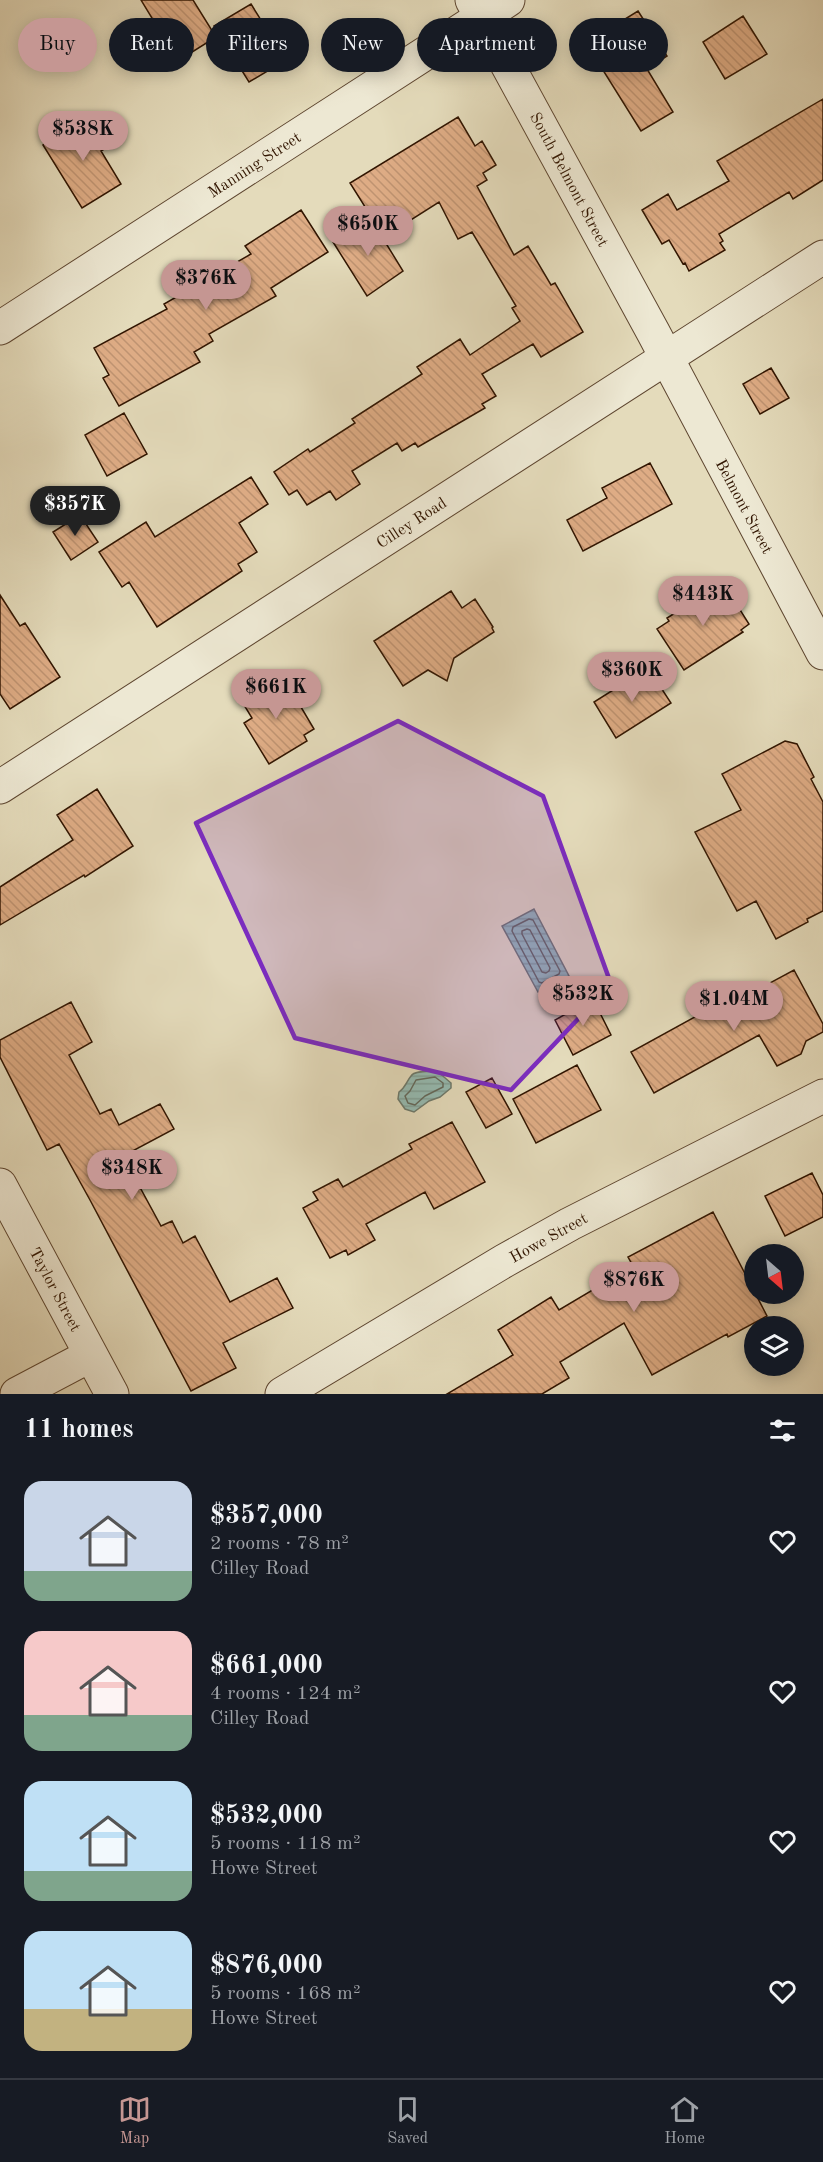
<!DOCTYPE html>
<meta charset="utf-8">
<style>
body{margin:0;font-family:"Old Standard TT",serif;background:#20242c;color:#f1f3f6;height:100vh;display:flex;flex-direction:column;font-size:22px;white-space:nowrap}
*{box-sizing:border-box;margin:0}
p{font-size:20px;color:#9ea1a6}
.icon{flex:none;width:33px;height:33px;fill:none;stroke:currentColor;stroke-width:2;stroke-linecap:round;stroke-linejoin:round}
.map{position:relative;height:1394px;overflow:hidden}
.details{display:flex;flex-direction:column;background:#171b24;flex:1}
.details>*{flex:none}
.top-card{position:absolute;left:18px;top:18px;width:788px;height:54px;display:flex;gap:12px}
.needle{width:39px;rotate:152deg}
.controls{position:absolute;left:744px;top:1244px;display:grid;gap:12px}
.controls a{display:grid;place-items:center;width:60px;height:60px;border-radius:50%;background:#171b24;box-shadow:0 3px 15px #0003;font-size:30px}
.price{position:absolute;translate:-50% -51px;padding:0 14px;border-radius:21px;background:#c59692;color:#111;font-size:20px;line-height:39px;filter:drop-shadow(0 2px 3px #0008)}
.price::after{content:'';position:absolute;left:50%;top:36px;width:18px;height:14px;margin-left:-9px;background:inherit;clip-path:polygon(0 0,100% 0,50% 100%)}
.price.selected{background:#222;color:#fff}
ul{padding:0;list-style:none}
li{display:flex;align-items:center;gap:18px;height:150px;padding:0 24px}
li span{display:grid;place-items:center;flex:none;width:168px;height:120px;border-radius:18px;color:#555}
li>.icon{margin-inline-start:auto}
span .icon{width:72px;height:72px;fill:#fffc;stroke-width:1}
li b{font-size:26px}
h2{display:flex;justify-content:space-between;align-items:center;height:72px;padding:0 24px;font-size:26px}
.tag{padding:0 21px;border-radius:27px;background:#171b24;box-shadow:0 3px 15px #0003;font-size:21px;line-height:54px}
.tag.selected{background:#c59692;color:#111}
.menu{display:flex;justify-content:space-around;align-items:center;height:84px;border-top:2px solid #363941;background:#171b24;font-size:16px;color:#9ea1a6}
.menu a{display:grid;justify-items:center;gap:3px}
.menu .selected{color:#c59692}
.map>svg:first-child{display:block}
</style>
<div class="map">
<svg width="823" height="1394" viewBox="0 0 823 1394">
<defs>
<pattern id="water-rules" width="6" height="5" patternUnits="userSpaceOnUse" patternTransform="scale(1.5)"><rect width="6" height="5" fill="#95bbb2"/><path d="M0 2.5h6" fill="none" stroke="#81a097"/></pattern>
<pattern id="building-back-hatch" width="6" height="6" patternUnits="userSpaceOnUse" patternTransform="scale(1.5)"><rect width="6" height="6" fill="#deac85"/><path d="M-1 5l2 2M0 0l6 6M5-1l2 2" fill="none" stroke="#bf9371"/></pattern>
</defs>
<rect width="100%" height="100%" fill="#e4dbbb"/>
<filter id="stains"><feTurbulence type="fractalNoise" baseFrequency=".00333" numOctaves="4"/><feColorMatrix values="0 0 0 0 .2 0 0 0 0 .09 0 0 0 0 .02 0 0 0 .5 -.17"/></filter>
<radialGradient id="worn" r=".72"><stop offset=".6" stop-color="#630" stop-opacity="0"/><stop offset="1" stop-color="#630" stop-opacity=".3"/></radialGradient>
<path fill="url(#water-rules)" stroke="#6d796b" stroke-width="1.5" d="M534 909 569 976 538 992 502 926Z
M437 1071 451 1083V1088L440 1097 429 1101 414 1112 405 1109 398 1099 399 1092C406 1087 406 1082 411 1076 415 1070 430 1072 437 1071Z"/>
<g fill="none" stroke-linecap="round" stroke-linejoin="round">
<path stroke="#63685a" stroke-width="1.5" d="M529 919 533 920 560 971 559 974 542 983 539 982 512 931 513 927Z
M527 929 530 930 550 968 549 971 546 973 542 972 522 934V931Z
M435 1077 443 1083V1087L425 1096 415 1105 408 1103 405 1096 410 1091 416 1080Z"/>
</g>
<path fill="url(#building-back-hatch)" stroke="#311501" stroke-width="1.5" d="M141 0H193L216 37 178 61Z
M251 4 286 60 249 82 214 26Z
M638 11 667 56 647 69 673 112 641 131 586 43Z
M743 16 767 54 725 79 703 42Z
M823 99V180L793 199 789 192 719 234 723 241 720 243 725 250 689 271 685 263 683 264 669 240 662 244 642 210 668 194 677 210 729 181 717 161Z
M90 116 109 146 101 151 121 184 82 208 43 145Z
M458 117 475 146 482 141 496 165 483 173 487 180 477 186 514 255 528 246 551 285 555 283 583 332 541 357 533 344 482 374 496 396 482 404 485 408 418 447 415 443 402 451 397 443 352 471 360 484 336 500 330 491 307 505 297 490 289 495 274 472 308 449 310 452 355 423 352 419 422 374 417 367 460 339 470 355 520 321 512 308 516 306 472 232 458 239 439 202 384 237 350 183Z
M301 210 328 252 271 288 276 296 209 334 213 341 194 352 200 362 119 406 103 378 109 375 94 348 167 309 164 304 251 254 245 246Z
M371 219 403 271 367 296 333 242Z
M771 368 789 398 760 414 743 384Z
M124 413 147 454 107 476 85 435Z
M650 463 672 504 583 551 567 520 607 498 602 488Z
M251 477 268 504 239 523 257 552 238 564 242 571 157 627 129 582 122 587 99 552 146 522 155 537Z
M80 515 98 542 71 560 53 532Z
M725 586 749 624 741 630 743 632 684 670 657 629 669 621 667 618 715 588 717 591Z
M451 591 462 608 475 599 493 627 492 628 494 632 454 658 447 681 428 670 403 686 374 641Z
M0 595 20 626 25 623 60 677 10 709 0 694Z
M648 668 671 703 616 738 594 702Z
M282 675 314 729 304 735 307 741 269 764 244 723 252 718 241 700Z
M785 741 797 744 814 777 811 779 823 802V911L807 919 808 922 776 939 756 901 737 911 695 832 741 810 722 774Z
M97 789 133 846 85 877 84 875 0 925V887L73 840 57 815Z
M794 970 823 1024V1032L806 1041 801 1054 777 1066 759 1035 654 1093 631 1052 713 1007 716 1012Z
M593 999 611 1035 573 1055 555 1020Z
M71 1002 92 1042 69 1055 100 1114 111 1109 119 1125 160 1104 174 1129 123 1156 161 1226 172 1221 183 1243 195 1236 230 1302 277 1278 293 1308 223 1343 236 1368 191 1391 90 1200 59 1144 47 1150 0 1057V1040Z
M577 1065 601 1110 536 1143 513 1099Z
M492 1078 512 1114 486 1128 466 1092Z
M452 1122 485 1182 434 1209 425 1192 366 1224 375 1240 348 1255 346 1250 330 1258 303 1208 318 1200 313 1192 338 1179 343 1187 412 1149 409 1144Z
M812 1173 823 1195V1217L785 1236 765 1196Z
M713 1212 767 1316 728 1337 727 1334 652 1375 624 1323 560 1362 569 1378 542 1394H447L513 1355 498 1330 551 1297 559 1310 633 1266 628 1257Z"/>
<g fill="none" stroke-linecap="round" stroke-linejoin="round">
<g stroke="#5e4630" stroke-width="35">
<path id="minor" d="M472 0 653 332 823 653
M0 328 508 0
M0 1185 112 1394
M17 1394 91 1355
M282 1394 504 1261 570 1224 823 1096"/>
</g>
<g stroke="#5e4630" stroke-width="35">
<path id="tertiary" d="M0 787 823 257"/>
</g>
<use href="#minor" stroke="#ede8d3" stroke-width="33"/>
<use href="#tertiary" stroke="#ede8d3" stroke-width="33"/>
</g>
<path fill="#7b2cbf" fill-opacity="0.2" stroke="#7b2cbf" stroke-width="4.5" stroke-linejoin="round" d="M398 721 543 796 611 984 511 1090 295 1038 196 823Z"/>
<g text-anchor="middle" stroke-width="5" stroke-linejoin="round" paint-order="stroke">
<g font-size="16" fill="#311501" stroke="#ede8d3">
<text transform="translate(254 164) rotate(-33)" y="6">Manning Street</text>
<text transform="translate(570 179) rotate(62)" y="6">South Belmont Street</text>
<text transform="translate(745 506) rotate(62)" y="6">Belmont Street</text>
<text transform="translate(411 522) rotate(-33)" y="6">Cilley Road</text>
<text transform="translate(548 1237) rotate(-29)" y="6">Howe Street</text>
<text transform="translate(56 1289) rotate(62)" y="6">Taylor Street</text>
</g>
</g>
<rect width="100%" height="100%" filter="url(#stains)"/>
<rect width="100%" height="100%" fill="url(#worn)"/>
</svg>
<div class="controls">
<a><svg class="needle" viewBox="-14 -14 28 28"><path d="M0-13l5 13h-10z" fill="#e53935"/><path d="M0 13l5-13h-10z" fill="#9ea1a6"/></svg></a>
<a><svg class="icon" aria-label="layers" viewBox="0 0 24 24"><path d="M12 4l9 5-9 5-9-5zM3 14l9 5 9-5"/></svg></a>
</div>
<b class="price" style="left:83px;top:162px">$538K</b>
<b class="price" style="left:368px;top:257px">$650K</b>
<b class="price" style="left:206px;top:311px">$376K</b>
<b class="price selected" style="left:75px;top:537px">$357K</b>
<b class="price" style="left:703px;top:627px">$443K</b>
<b class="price" style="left:632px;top:703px">$360K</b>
<b class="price" style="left:276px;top:720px">$661K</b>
<b class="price" style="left:583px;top:1027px">$532K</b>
<b class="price" style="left:734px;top:1032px">$1.04M</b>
<b class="price" style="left:132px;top:1201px">$348K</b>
<b class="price" style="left:634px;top:1313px">$876K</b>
<div class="top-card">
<a class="tag selected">Buy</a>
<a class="tag">Rent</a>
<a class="tag">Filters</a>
<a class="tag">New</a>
<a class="tag">Apartment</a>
<a class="tag">House</a>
</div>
</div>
<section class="details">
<h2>11 homes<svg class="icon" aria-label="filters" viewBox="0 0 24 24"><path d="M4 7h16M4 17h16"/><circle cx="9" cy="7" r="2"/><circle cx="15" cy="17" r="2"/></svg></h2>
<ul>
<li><span style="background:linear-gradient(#c9d6e8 75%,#7fa58c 0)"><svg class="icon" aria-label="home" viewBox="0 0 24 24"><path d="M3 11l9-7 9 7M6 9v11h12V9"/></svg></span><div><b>$357,000</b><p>2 rooms · 78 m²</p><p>Cilley Road</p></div><svg class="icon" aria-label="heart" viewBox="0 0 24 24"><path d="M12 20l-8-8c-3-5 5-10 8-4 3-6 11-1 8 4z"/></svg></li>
<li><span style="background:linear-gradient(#f6c9c9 70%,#7fa58c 0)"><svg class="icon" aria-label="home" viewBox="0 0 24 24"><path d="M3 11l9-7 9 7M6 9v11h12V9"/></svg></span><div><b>$661,000</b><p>4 rooms · 124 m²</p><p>Cilley Road</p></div><svg class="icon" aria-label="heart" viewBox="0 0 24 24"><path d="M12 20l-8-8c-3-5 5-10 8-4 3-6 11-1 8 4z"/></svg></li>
<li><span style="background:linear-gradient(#bfe0f5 75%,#7fa58c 0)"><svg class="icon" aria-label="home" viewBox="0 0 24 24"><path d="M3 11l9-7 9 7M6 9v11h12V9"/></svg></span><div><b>$532,000</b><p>5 rooms · 118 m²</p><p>Howe Street</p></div><svg class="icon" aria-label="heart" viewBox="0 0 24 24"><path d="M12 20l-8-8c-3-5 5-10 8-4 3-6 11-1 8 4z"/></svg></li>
<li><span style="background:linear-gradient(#bfe0f5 65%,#c2b280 0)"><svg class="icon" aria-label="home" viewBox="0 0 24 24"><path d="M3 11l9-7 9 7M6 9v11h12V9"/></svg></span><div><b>$876,000</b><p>5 rooms · 168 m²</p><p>Howe Street</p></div><svg class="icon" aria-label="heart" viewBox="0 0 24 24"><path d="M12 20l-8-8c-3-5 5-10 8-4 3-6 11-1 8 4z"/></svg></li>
</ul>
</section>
<nav class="menu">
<a class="selected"><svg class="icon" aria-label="map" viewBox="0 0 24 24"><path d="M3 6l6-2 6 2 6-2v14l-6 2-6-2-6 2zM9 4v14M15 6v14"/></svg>Map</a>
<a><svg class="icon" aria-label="saved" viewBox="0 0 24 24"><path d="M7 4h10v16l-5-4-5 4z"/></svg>Saved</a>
<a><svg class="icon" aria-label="home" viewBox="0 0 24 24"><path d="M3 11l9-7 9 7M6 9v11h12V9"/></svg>Home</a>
</nav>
